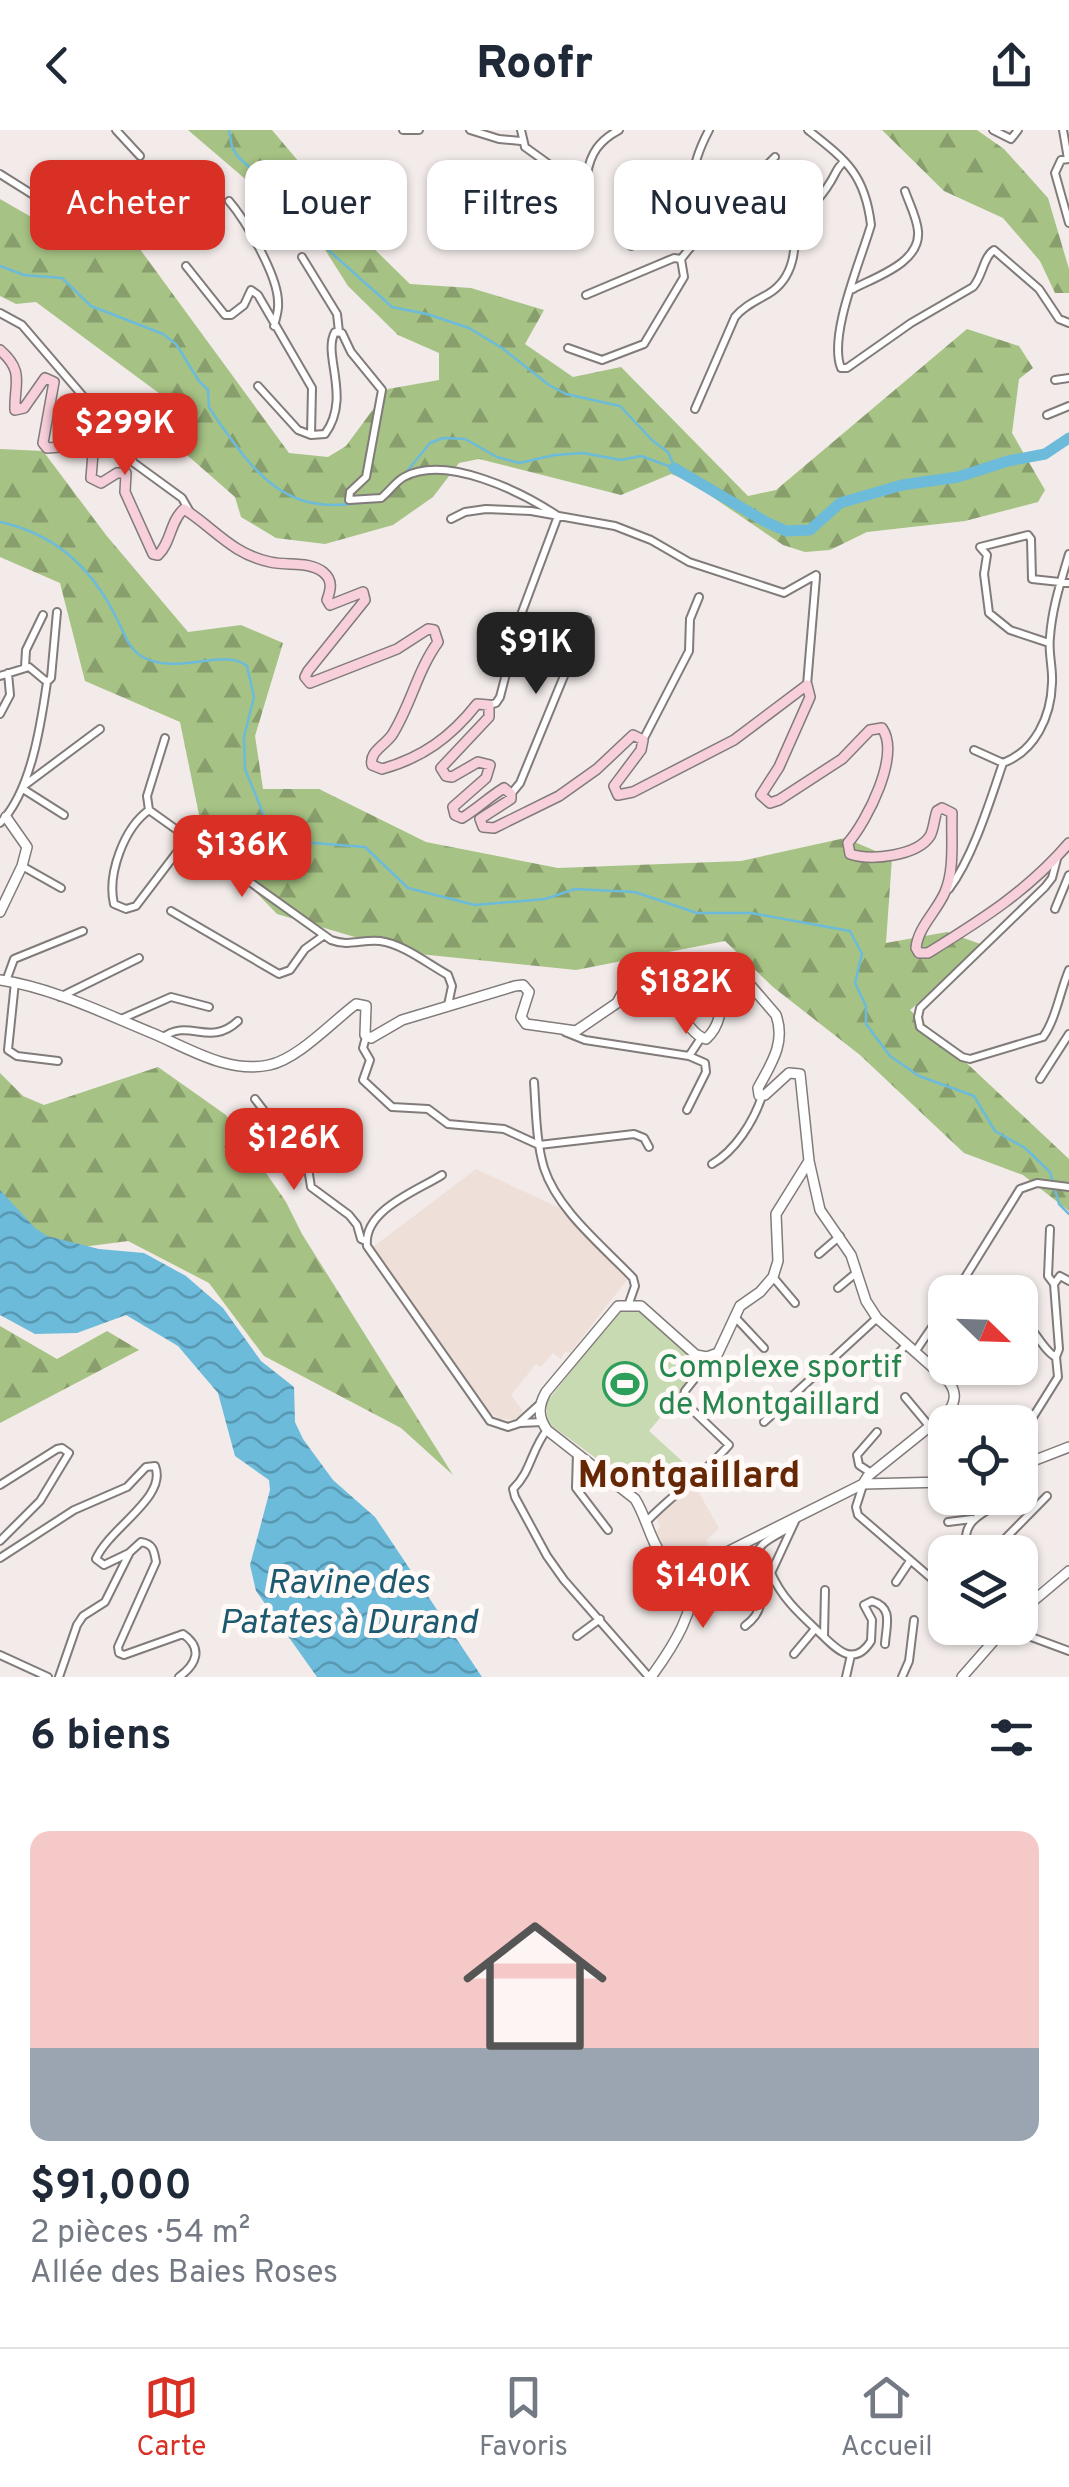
<!DOCTYPE html>
<html lang="fr">
<meta charset="utf-8">
<style>
body{margin:0;font-family:Overpass,sans-serif;background:#f2f2f3;color:#1f2937;height:100vh;display:flex;flex-direction:column;font-size:38px;white-space:nowrap}
*{box-sizing:border-box;margin:0}
p{font-size:32px;color:#747a83}
.icon{flex:none;width:55px;height:55px;fill:none;stroke:currentColor;stroke-width:2;stroke-linecap:round;stroke-linejoin:round}
.map{position:relative;height:1547px;overflow:hidden}
.panel{display:flex;flex-direction:column;background:#fff;flex:1}
.panel>*{flex:none}
.guide{position:absolute;left:30px;top:30px;width:1010px;height:90px;display:flex;gap:20px}
.needle{width:65px;rotate:113deg}
.buttons{position:absolute;left:928px;top:1145px;display:grid;gap:20px}
.buttons a{display:grid;place-items:center;width:110px;height:110px;border-radius:20px;background:#fff;box-shadow:0 2px 8px #0004;font-size:50px}
.price{position:absolute;translate:-50% -85px;padding:0 22px;border-radius:20px;background:#d93025;color:#fff;font-size:32px;line-height:65px;filter:drop-shadow(0 2px 5px #0008)}
.price::after{content:'';position:absolute;left:50%;top:60px;width:30px;height:22px;margin-left:-15px;background:inherit;clip-path:polygon(0 0,100% 0,50% 100%)}
.price.current{background:#222;color:#fff}
ul{padding:0;list-style:none}
li{display:grid;align-content:center;gap:20px;height:530px;padding:0 30px}
li span{display:grid;place-items:center;height:310px;border-radius:20px;color:#555}
li>.icon{margin-inline-start:auto}
span .icon{width:180px;height:180px;fill:#fffc;stroke-width:1}
li b{font-size:42px}
h2{display:flex;justify-content:space-between;align-items:center;height:120px;padding:0 30px;font-size:42px}
.pill{padding:0 35px;border-radius:20px;background:#fff;box-shadow:0 2px 8px #0004;font-size:35px;line-height:90px}
.pill.current{background:#d93025;color:#fff}
header{display:flex;justify-content:space-between;align-items:center;height:130px;padding:0 30px;background:#fff;font-size:45px;font-weight:800}
.tabs{display:flex;justify-content:space-around;align-items:center;height:140px;border-top:2px solid #e0e1e3;background:#fff;font-size:28px;color:#747a83}
.tabs a{display:grid;justify-items:center;gap:5px}
.tabs .current{color:#d93025}
.map>svg:first-child{display:block}
</style>
<header><svg class="icon" aria-label="back" viewBox="0 0 24 24"><path d="M15 5l-7 7 7 7"/></svg>Roofr<svg class="icon" aria-label="share" viewBox="0 0 24 24"><path d="M12 15V3M7 8l5-5 5 5M5 13v7h14v-7"/></svg></header>
<div class="map">
<svg width="1069" height="1547" viewBox="0 0 1069 1547">
<defs>
<pattern id="forest-firs" width="22" height="20" patternUnits="userSpaceOnUse" patternTransform="scale(2.5)"><rect width="22" height="20" fill="#a6c284"/><path d="M5 1l3.5 6h-7zM16 11l3.5 6h-7z" fill="#889e6c"/></pattern>
<pattern id="water-waves" width="16" height="10" patternUnits="userSpaceOnUse" patternTransform="scale(2.5)"><rect width="16" height="10" fill="#6cbbdb"/><path d="M0 5q4-4 8 0t8 0" fill="none" stroke="#5998b2"/></pattern>
</defs>
<rect width="100%" height="100%" fill="#f2ebe9"/>
<path fill="#eedfd9" d="M476 1039 564 1080 627 1150 570 1223 565 1222 561 1229 553 1223 541 1237 536 1234 511 1265 523 1281 514 1290 500 1289 491 1283 373 1117Z
M695 1356 719 1398 707 1410 709 1423 684 1434 667 1429 656 1402 660 1397 657 1387 684 1358Z"/>
<path fill="#c7dab1" d="M619 1181H638L704 1235 649 1301 682 1331 666 1350 659 1345 642 1362 548 1293 546 1273Z"/>
<path fill="url(#forest-firs)" d="M188 0H272L365 110 410 154 471 158 544 180 525 214 573 247 621 237 748 366 776 360 967 199 1019 216 1033 238 1019 249 1012 303 1045 360 1038 372 965 391 867 402 830 420 805 422 783 415 689 351 671 344 621 365 479 329 459 333 433 367 393 395 325 414 276 408 241 387 235 367 187 325 188 303 183 281 36 172 16 174 0 166V69L47 96 72 78 104 70 289 323 328 327 346 316 388 259 439 250V223L398 205 348 156 322 115Z
M882 0H977L1004 19 1048 68 1069 139V163H1055L1040 131 1003 88 944 61Z
M0 319 43 321 106 405 188 502 241 495 283 513 255 606 263 659H319L426 712 558 738 741 731 845 708 892 728 886 813 947 802 986 816 910 880 1069 1029V1081L1023 1045 964 1023 860 925 773 857 725 811 576 840 409 823 277 784 204 709 180 592 85 551 60 453 0 427Z
M158 937 226 985 286 1072 302 1104 453 1345 401 1298 264 1226 209 1153 128 1111 29 1124 0 1085V943L23 966 44 975Z
M0 1196 57 1229 107 1201 139 1220 0 1293Z"/>
<path fill="url(#water-waves)" d="M0 1060 35 1098 47 1106 99 1119 144 1123 186 1146 223 1178 261 1231 294 1257 295 1292 303 1309 333 1350 375 1387 482 1547H317L256 1461 250 1435 270 1360 269 1350 235 1326 218 1263 178 1216 126 1185 77 1203 35 1204 0 1185Z"/>
<g fill="none" stroke-linecap="round" stroke-linejoin="round">
<path stroke="#6cbbdb" stroke-width="2.5" d="M229 0 232 17 238 27 263 49 305 99 392 177 427 184 469 198 502 218 549 255 566 264 620 276 653 311 668 322 674 336
M0 136 24 145 62 148 91 176 163 204 176 214 199 251 208 260 209 277 214 285C254 342 285 388 362 372
M404 345 430 313 443 308 465 309 497 327 519 333 555 325 583 323 621 330 641 326 674 338
M0 392C55 404 91 437 116 487 123 500 128 518 141 526 175 547 225 517 247 536L254 567 244 607 245 639 270 700 288 711 365 717 408 758 475 775 545 769 575 759 635 762 697 783H751L850 801 862 824 855 853 866 876V894L890 926 919 946 974 966 995 1001 1025 1018 1050 1042 1059 1074 1069 1084"/>
<path stroke="#6cbbdb" stroke-width="11" d="M674 338 766 392 786 401 810 400 840 373 902 355 958 347 1008 331 1045 324 1069 308"/>
<g stroke="#817b79" stroke-width="10">
<path id="minor" d="M116 0 140 26
M403 0H419
M470 0 499 9 521 11
M521 0 525 17 575 53 587 45C590 23 600 10 619 0
M709 0C687 42 682 76 734 93 749 98 764 103 780 98 800 92 821 68 831 51 836 43 837 37 844 32
M808 0C846 30 865 44 871 95 861 130 828 205 841 238H847L911 193 973 157C983 146 983 127 994 120L1039 159 1059 189 1069 193
M993 0 1011 9 1018 0
M1063 0 1068 29
M1069 29 1061 30 1055 43 1069 93
M0 44 62 83
M229 71C246 91 278 146 278 172 279 180 276 188 274 196
M631 116 671 67 692 59
M302 127 337 184 339 202
M186 136 225 185H231L244 175 251 160 258 165 312 258 311 305 325 304C352 267 322 225 335 202L342 203 351 222 382 260 366 347 350 362 349 370 381 368C389 362 395 352 404 347 446 324 522 362 558 386L522 482 500 567 496 573 489 575
M853 159C875 147 921 133 918 101 917 88 909 73 905 61
M586 165 674 128 681 129 715 87 775 27
M0 183 22 195 112 300 134 333 182 368 190 382
M568 218 602 230 644 214 684 147 681 129
M1055 250 1069 248
M258 256 298 300 311 305
M695 279 735 187C744 176 756 171 768 164 795 148 796 118 795 90
M1047 285 1069 276
M451 389 465 382 486 379 531 381 615 396 651 410 689 432 784 463 816 445
M1049 513 1010 500 989 483 984 444 987 425 980 417 1028 405 1031 409 1032 449 1069 453
M25 537 26 520 43 485
M0 546 29 537 47 552C41 594 31 662 0 693
M47 552 51 548 57 482
M807 555 816 447
M0 584 10 565 8 543
M165 608 147 666 149 680 331 810C349 817 362 809 380 811 403 814 428 834 448 845L452 856 448 875
M643 610 689 521 690 489 699 467
M974 620 1003 633
M25 655 100 599
M23 659 64 685
M511 664 520 653 587 490
M149 680C124 698 107 744 114 774L126 779 136 776 187 709
M1057 729 1052 748 1045 757 920 878 918 887 920 897 962 927 970 929 1043 907C1056 889 1060 861 1069 840
M22 736 61 758
M949 759C973 727 990 671 1003 633 1035 621 1051 587 1052 553 1053 538 1048 522 1050 507 1052 478 1061 451 1069 424
M1055 779 1069 745
M171 781 279 844 290 840 305 819 323 806
M6 851 14 829 83 801
M15 852 8 920 17 926 58 931
M60 867 139 828
M121 889 171 867 209 877
M565 902 585 910 689 926 705 933 706 942 687 980
M366 907 363 918 370 930 363 950 392 977 428 979 448 994 504 999 539 1015 634 1004 644 1008 649 1017
M162 908C189 887 209 918 238 891
M689 926 701 908
M1040 949 1069 904
M534 952C536 981 536 1011 544 1038 558 1081 603 1116 633 1148L635 1156 629 1173
M255 969 308 1038 311 1057 349 1085 357 1095 361 1109 366 1111
M712 1034C735 1021 754 991 762 966
M442 1045C417 1061 363 1080 367 1116L490 1291 508 1297 520 1293 542 1292
M1050 1099 1048 1146 1054 1154
M819 1124 840 1106
M773 1147 795 1173
M965 1149 984 1162
M838 1158 856 1143
M956 1162 1020 1059 1037 1053 1069 1057
M735 1187 764 1218
M1020 1187C1034 1197 1044 1222 1056 1227L1059 1219 1054 1154 1060 1146 1069 1151
M915 1222 945 1178
M879 1244 907 1214
M905 1267 930 1297
M520 1292 541 1273
M764 1292 877 1188
M1028 1295 1058 1247 1056 1227
M547 1300C531 1320 531 1342 513 1359L515 1367 547 1426 564 1450 649 1547
M577 1323 576 1358 608 1400
M871 1343 859 1335 857 1325 877 1302
M0 1355 57 1319 62 1318 69 1323 40 1371 0 1411
M863 1355 856 1377 858 1385 945 1460
M797 1387 771 1443C782 1469 802 1486 821 1504 836 1519 854 1538 871 1511L872 1490 864 1475 872 1471C894 1478 886 1495 885 1514
M647 1391C675 1362 703 1345 729 1315L683 1271 685 1261 712 1227
M948 1392 972 1389
M972 1422 966 1414C963 1386 989 1383 1005 1368
M992 1422 1047 1366
M0 1428 74 1380 127 1357 146 1337 155 1336C168 1367 109 1398 96 1429L104 1435 129 1423 141 1412C153 1414 154 1420 156 1432L118 1517 119 1523 124 1525 183 1504C203 1518 197 1534 179 1547
M896 1452 910 1431
M745 1496C784 1466 734 1443 763 1414 771 1407 783 1402 792 1396
M1007 1498 1069 1521
M577 1506 600 1489
M824 1506 825 1460
M794 1524 815 1499
M0 1525 48 1547
M59 1547 77 1495 83 1486 105 1472 129 1424
M846 1547 851 1525
M902 1547 909 1531 914 1490"/>
</g>
<g stroke="#817b79" stroke-width="12">
<path id="tertiary" d="M0 782 22 736 27 717 6 687
M0 850C53 858 103 883 152 903 188 918 228 944 269 935 298 929 332 892 356 874L366 876 365 905 371 908 402 890 515 856 523 855 529 862 521 887 526 894 576 901 617 873 633 843 640 837C674 847 680 902 706 909 727 890 719 864 722 839L726 834 733 835 776 885C786 913 771 934 758 958L759 965H765L789 943 800 944 809 1031 820 1080 851 1125 866 1171 877 1188 949 1252C956 1262 956 1270 949 1281L868 1346 863 1354
M809 1031 776 1084 778 1131 773 1147 760 1162 740 1176 718 1223 707 1227 696 1225 641 1176H618L546 1262C538 1276 538 1287 547 1300L635 1369C653 1397 653 1445 697 1437L863 1354 945 1352
M1020 1336 1069 1317
M1020 1482 1069 1441
M651 1547C675 1514 695 1482 697 1437
M962 1547 1005 1498"/>
</g>
<g stroke="#817b79" stroke-width="12">
<path id="secondary" d="M0 220C25 242 14 253 15 280L24 278 45 248 54 252 43 313 47 318 74 316 85 297 95 299 91 348 101 353 117 343H126L125 362 153 424 158 425C171 413 170 391 184 379 214 398 232 424 270 432 288 436 309 431 323 442 333 450 331 459 327 470L330 475 363 462 365 470 308 541 305 547 310 553 397 519 428 499 434 500 438 512C417 541 411 575 392 605 384 616 369 622 372 635L382 639C422 628 451 607 477 574L489 575V587L441 638 446 646 452 647 478 632 490 635 486 648 453 677 455 685 462 688C477 679 489 667 504 658L511 664V669L480 689 483 697 494 698 559 666 597 639 633 605 643 610 641 620 614 656 618 665 633 662 734 610 807 555 810 567 779 637 761 665 770 673 779 670 842 629 870 600 882 598C901 625 867 691 848 713L850 724C871 731 917 726 930 706 934 699 934 689 937 681L942 678 952 683C951 708 955 739 945 762 937 781 918 797 916 818L919 823H928C981 790 1028 761 1069 713"/>
</g>
<use href="#minor" stroke="#fff" stroke-width="6"/>
<use href="#tertiary" stroke="#fff" stroke-width="9"/>
<use href="#secondary" stroke="#f7d0db" stroke-width="9"/>
</g>
<defs>
<g id="stadium-ring" transform="scale(2.25)"><circle r="9.5" fill="#fff9f7" stroke="#2e9e5b" stroke-width="1.5"/><path d="M0-5a6.5 5 0 1 0 0 10a6.5 5 0 1 0 0-10ZM-3.5-1.8h7v3.6h-7Z" fill="#2e9e5b"/></g>
</defs>
<g fill-rule="evenodd">
<use href="#stadium-ring" x="625" y="1254"/>
</g>
<g text-anchor="middle" stroke-width="10" stroke-linejoin="round" paint-order="stroke">
<g font-size="32" fill="#27864d" stroke="#fff9f7" text-anchor="start">
<text x="658" y="1247">Complexe sportif<tspan x="658" dy="37">de Montgaillard</tspan></text>
</g>
<g font-size="35" font-style="italic" fill="#1a596f" stroke="#fff9f7">
<text x="348" y="1463">Ravine des<tspan x="348" dy="40">Patates à Durand</tspan></text>
</g>
<g font-size="38" font-weight="bold" fill="#662705" stroke="#fff9f7">
<text x="689" y="1357">Montgaillard</text>
</g>
</g>
</svg>
<div class="buttons">
<a><svg class="needle" viewBox="-14 -14 28 28"><path d="M0-13l5 13h-10z" fill="#e53935"/><path d="M0 13l5-13h-10z" fill="#747a83"/></svg></a>
<a><svg class="icon" aria-label="locate" viewBox="0 0 24 24"><circle cx="12" cy="12" r="6"/><path d="M12 2v4M12 18v4M2 12h4M18 12h4"/></svg></a>
<a><svg class="icon" aria-label="layers" viewBox="0 0 24 24"><path d="M12 4l9 5-9 5-9-5zM3 14l9 5 9-5"/></svg></a>
</div>
<b class="price" style="left:125px;top:348px">$299K</b>
<b class="price current" style="left:536px;top:567px">$91K</b>
<b class="price" style="left:242px;top:770px">$136K</b>
<b class="price" style="left:686px;top:907px">$182K</b>
<b class="price" style="left:294px;top:1063px">$126K</b>
<b class="price" style="left:703px;top:1501px">$140K</b>
<div class="guide">
<a class="pill current">Acheter</a>
<a class="pill">Louer</a>
<a class="pill">Filtres</a>
<a class="pill">Nouveau</a>
</div>
</div>
<section class="panel">
<h2>6 biens<svg class="icon" aria-label="filters" viewBox="0 0 24 24"><path d="M4 7h16M4 17h16"/><circle cx="9" cy="7" r="2"/><circle cx="15" cy="17" r="2"/></svg></h2>
<ul>
<li><span style="background:linear-gradient(#f6c9c9 70%,#9aa5b1 0)"><svg class="icon" aria-label="home" viewBox="0 0 24 24"><path d="M3 11l9-7 9 7M6 9v11h12V9"/></svg></span><div><b>$91,000</b><p>2 pièces · 54 m²</p><p>Allée des Baies Roses</p></div></li>
</ul>
</section>
<nav class="tabs">
<a class="current"><svg class="icon" aria-label="map" viewBox="0 0 24 24"><path d="M3 6l6-2 6 2 6-2v14l-6 2-6-2-6 2zM9 4v14M15 6v14"/></svg>Carte</a>
<a><svg class="icon" aria-label="saved" viewBox="0 0 24 24"><path d="M7 4h10v16l-5-4-5 4z"/></svg>Favoris</a>
<a><svg class="icon" aria-label="home" viewBox="0 0 24 24"><path d="M3 11l9-7 9 7M6 9v11h12V9"/></svg>Accueil</a>
</nav>
